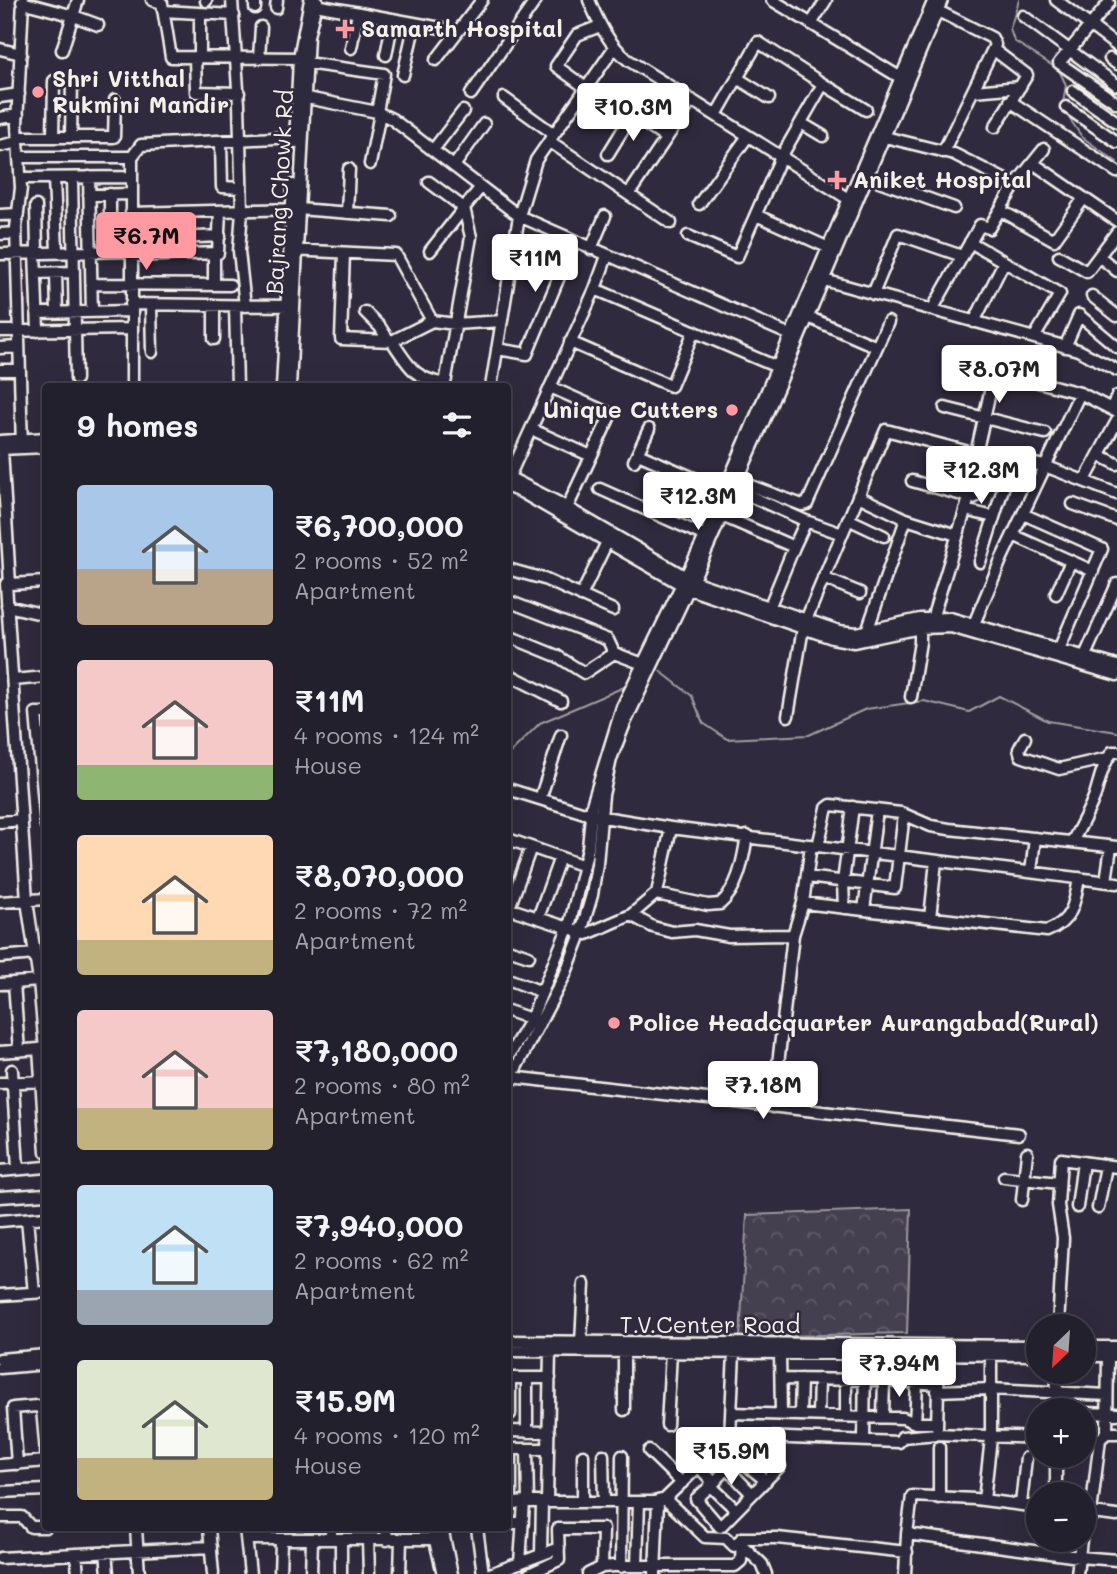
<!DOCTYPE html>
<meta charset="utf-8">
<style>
body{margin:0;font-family:Mali,sans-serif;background:#2f2d3a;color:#f1f3f6;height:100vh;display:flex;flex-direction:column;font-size:26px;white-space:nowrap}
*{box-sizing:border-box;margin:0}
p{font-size:23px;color:#a3a3aa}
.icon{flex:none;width:38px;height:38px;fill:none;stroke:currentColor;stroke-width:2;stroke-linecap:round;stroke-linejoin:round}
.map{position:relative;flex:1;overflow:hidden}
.drawer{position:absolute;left:42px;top:383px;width:469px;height:1148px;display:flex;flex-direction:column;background:#23202e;border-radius:7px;box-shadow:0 7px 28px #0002,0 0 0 2px #403e4a}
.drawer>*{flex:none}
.needle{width:46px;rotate:205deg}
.tools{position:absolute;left:1026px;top:1314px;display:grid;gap:14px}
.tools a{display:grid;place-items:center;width:70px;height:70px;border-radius:50%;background:#23202e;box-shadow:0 7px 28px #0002,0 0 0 2px #403e4a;font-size:35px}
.price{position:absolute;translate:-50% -60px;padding:0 16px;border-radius:7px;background:#fff;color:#222;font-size:23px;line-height:46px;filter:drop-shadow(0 2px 4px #0008)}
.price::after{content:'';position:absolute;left:50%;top:42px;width:21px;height:16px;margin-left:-10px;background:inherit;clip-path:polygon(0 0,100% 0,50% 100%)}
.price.active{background:#ff9aa2;color:#111}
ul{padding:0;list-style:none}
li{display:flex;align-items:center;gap:21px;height:175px;padding:0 35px}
li span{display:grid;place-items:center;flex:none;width:196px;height:140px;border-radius:7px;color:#555}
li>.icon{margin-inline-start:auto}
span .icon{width:84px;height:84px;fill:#fffc;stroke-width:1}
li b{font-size:30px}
h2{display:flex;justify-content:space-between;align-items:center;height:84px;padding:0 35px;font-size:30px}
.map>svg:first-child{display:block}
</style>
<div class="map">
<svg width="1117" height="1574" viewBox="0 0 1117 1574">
<defs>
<pattern id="park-crowns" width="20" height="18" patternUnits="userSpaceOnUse" patternTransform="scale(1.75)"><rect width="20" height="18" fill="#454050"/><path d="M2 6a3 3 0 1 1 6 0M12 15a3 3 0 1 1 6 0" fill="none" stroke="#605c69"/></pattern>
</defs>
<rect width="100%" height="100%" fill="#2f2a3d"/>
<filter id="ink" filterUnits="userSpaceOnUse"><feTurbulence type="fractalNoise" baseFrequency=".0143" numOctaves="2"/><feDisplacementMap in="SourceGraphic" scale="14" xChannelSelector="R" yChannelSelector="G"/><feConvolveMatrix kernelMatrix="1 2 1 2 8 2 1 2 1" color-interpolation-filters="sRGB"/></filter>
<g filter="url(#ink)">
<path fill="url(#park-crowns)" stroke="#9c989c" stroke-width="2" d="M911 1209 907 1333 740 1337 747 1215Z"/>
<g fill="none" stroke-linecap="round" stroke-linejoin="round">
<path stroke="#a19ea0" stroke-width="2" d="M1019 0 1010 29 1014 41 1059 70 1066 85 1063 103
M1065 112 1082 137 1117 162
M660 671 692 696 703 723 727 739 809 735 866 709 924 701 969 712 999 696 1048 721 1117 732
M508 755 540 723 629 685"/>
<g stroke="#f4f1e8" stroke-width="15">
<path id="minor" d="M152 0 162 3 171 57 303 58
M232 0 239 104 242 211 239 251 245 306
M589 0C599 24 608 43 628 60L853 202
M772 0 901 78
M1056 0 1117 46
M206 1V0
M22 2 74 16 98 25
M1109 3 1059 63 1117 103
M310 4 441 28
M255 8V0
M276 8 277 0
M163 11 234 15
M938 11 992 38 995 45 943 152
M1023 16 1117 85
M811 24 826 0
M351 48 358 13
M0 49 21 54
M62 50 78 0
M994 50 1027 75 995 127
M386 55 393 19
M195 57 196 92 239 93
M200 57V14
M259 58 261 27
M1110 59 1117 64
M436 60 482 0
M306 63 384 74 377 112
M403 75 415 23
M737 78 769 98
M586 88 556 66 577 35 600 26
M974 91 1020 87
M1073 91 1117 122
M471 94 536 0
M297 96 377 112 392 119 519 216 795 337
M0 97 19 94
M504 98 554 134
M611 101 666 138
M1010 101 1117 172
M1066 107 1117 142
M716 115 758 42 823 84
M0 118 18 115
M801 123 823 136
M18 137H114L115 100
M53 137 54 81
M71 137 72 82
M885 137 954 154 1015 185
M221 141 222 187 241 188
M549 141 671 223
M295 142 299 58 310 0
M0 146 18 142
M433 150 463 111
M608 154 632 115
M19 157H132
M1033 163 1117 221
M370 164 380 113
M454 166 484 124
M89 177 92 312
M868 177 954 208
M21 178 132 177
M54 178 57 252
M72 178 76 379
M429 182 464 208 430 251
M110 194V230
M629 194 692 100
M89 195 131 194
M699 204 748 136
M36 206 37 252
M1000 210 1054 240 1084 198
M131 213 298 209 391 216
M347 213 349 169
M0 215 18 214
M756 215 829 248
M0 234 16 233
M688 236 737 257 781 157 823 84 866 110
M131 240 220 236
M970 242 1060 294 1034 338
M591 249 605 216
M290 250 396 255 432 321
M35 252 38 331
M344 253 341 339 392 341 432 321 455 324 502 321
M0 254 131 251
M214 254V284
M131 256 218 253 220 211
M1059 256 1087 272 1117 232
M1099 256 1117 271
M36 273 74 272
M56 273 57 313
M824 280 1078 350 1117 370
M92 284 230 285
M595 289 784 370
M873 294 898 234 962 256
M1092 296 1117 316
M131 304 290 306
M151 305 152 352
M235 306 237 387
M932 310 980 225 989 228 1015 185 1044 149
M365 312 380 327 389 341
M37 313 131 311
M808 317 877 347
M974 322 1004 262
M0 331 132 329
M214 339V305
M392 341C409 366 413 378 445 384L471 237 464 208 480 188
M570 342 671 386 694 331
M1065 347 1079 315 1117 347
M0 348 19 347
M497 349 527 354 574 241
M955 360 1080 393 1117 412
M0 370H19
M132 387V157L141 145 295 137
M282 387 293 185
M290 387 308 36 317 0
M491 387 519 216 536 160 614 48
M550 387 611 414 567 508
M945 408 1045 433
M1111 409 1117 396
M531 429 591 456
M0 441 46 438
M22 448 16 228 21 188 17 125 23 0
M0 449 46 447
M2 449 10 584 46 582
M638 454 724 491
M976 454 995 370
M1099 455 1117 464
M634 461 649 429
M508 477 557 502 693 581 839 631 856 633 920 619 950 618 1117 666
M509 477 595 289 607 256
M1085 480 1117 421
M738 481 802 505 807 504 888 322
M912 481 973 498 977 496 988 456
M508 487 521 492 689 589 832 638 854 642 920 628 951 627 1117 675
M600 489 705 536
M734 489 806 521
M858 496 906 519
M1073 504 1117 520
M965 510 994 517
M1023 514 1102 549 1057 654
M722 516 794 547 769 608
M848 519 884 536
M1013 535 1093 571
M794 547 806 521 842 534
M980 562 1012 460
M508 569 544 579 613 610
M823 578 860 593
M6 584 27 901 39 981 45 1049
M1056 594 1071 561
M581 596 607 542
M508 601 608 640 614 653 584 673 557 656 508 636
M7 606 46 615
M932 619 969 498
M806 620 886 430 976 454 1045 466 1117 494
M867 631 906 519 957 535
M971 631 1001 560 1080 393
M614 653 643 664
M1084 658 1117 584
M508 674 561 701
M13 680 46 677
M911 697 920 642V628
M46 713H36L46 826
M788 716 803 628
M1025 738 1019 749 1021 756 1059 769 1108 758
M508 789 591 815 671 828 1117 883
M540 799 561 735
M0 822 21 820
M508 839 584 866
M1072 842C1080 827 1089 811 1095 795 1100 779 1102 766 1112 752H1117
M818 846 827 808 831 805 901 813 931 826 949 829 1117 847
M1031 872 1035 838
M807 877 895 888 904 814
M1106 881 1111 847
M656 894 708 905 720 904C739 888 743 859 747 836
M0 902 46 899
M803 903 1047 931C1073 921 1075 902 1079 878
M508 908 587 934 631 915 653 927 672 932 695 930 729 936 793 935
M509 908 531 847
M844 908 843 882 853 807
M864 910 877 810
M631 915 657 893 671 828
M538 918 560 857
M930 918 936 861
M508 949 529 956
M0 957 35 954
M508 979 542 992
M14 983 19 1051
M0 984 39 981
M508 1011 531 1019
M0 1052 39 1049 46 1152
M508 1057 531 1019 570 923 588 848 592 805 622 707 701 545 934 0
M12 1070 18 1169
M511 1077 1019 1134
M0 1083 45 1081
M508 1083 565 975 579 939 592 895 597 864 603 795 611 759 625 723 704 556 762 425 942 0
M773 1107 793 935 803 903 811 845
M0 1171 46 1167
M1004 1177 1059 1183
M0 1197 46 1194
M1022 1200 1027 1153
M1077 1207 1083 1162
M1098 1208 1106 1166
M27 1219 34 1293
M0 1221 46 1217
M0 1295 46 1292
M1058 1326 1063 1238 1058 1205 1061 1159 1117 1167
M508 1341 1038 1346
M581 1343 584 1284
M1083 1347H1117
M508 1351 1038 1355
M780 1353 781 1414
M1083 1356H1117
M0 1359 46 1355
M0 1368 46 1364
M508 1378H550
M781 1379 884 1380 938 1384
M937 1391 991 1389 1107 1395
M624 1410V1352
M1056 1410 1057 1372
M732 1413 903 1418 915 1423H937
M1083 1413 1117 1414
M510 1414V1378
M800 1415 801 1379
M818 1415 819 1379
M846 1416V1380
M883 1417 884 1380
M915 1423 917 1384
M667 1425 671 1352
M937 1427 939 1354
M508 1431 549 1432
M527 1432V1378
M1107 1433 1108 1356
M730 1436 899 1442 902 1437 937 1434 1038 1438
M751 1439 780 1466 720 1527 696 1499 714 1483 737 1457 766 1481
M1083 1439H1100L1107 1433H1117
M864 1441 865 1354
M508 1449H548
M511 1449V1504
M527 1449 528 1502
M649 1451 682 1483
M603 1455 604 1502
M17 1464 13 1408 37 1406 42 1409 46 1453
M0 1465 46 1461
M699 1467 714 1483
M727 1468 752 1494
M710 1485 736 1510
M0 1492 46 1490
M1056 1494V1456
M939 1498V1447
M665 1499 705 1537 726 1538 734 1546 742 1538
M984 1500 991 1438V1355
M547 1502 550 1351
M583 1502V1455
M508 1504 524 1502H654L665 1499 730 1436 734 1353
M1021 1504 1026 1458
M1083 1512 1117 1516
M1091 1513 1100 1439
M0 1517H22L31 1527H46
M508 1523H523
M1083 1526 1085 1512
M136 1528 139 1574
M209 1528 213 1574
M245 1528 250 1574
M331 1528V1539
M386 1528 387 1540
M432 1528 443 1574
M442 1528 452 1574
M477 1528 483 1574
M907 1534 1079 1557 1117 1560
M247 1539H435
M368 1539 369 1574
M742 1545 762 1564 766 1574
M106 1552 108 1574
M76 1554 78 1574
M541 1554 542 1502
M0 1558 211 1547
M520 1563 524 1502
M637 1566 639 1502
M621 1567 622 1456
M280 1574 281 1541
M311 1574 312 1539
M341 1574V1539
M400 1574 401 1539
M490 1574 559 1548
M529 1574 559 1560 558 1529H603L602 1567
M588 1574 602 1567 614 1566H735L741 1561 742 1538H777L907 1552
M655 1574 658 1502
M905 1574 907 1534 912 1496 975 1499 1038 1507
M1077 1574 1081 1540"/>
</g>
<use href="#minor" stroke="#2f2a3d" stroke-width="10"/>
</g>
</g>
<g fill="#ff9aa2" stroke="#2f2a3d" stroke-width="2.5">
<path d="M341.5 18.5h7v7h7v7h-7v7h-7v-7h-7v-7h7z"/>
<circle cx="38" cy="92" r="7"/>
<path d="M833.5 169.5h7v7h7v7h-7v7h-7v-7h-7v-7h7z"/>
<circle cx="732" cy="410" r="7"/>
<circle cx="614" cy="1023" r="7"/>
</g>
<g text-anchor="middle" stroke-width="5" stroke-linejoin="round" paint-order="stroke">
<g font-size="23" font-weight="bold" fill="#f4f1e8" stroke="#2f2a3d" text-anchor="start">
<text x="361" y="37">Samarth Hospital</text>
<text x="52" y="87">Shri Vitthal<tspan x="52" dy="26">Rukmini Mandir</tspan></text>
<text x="853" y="188">Aniket Hospital</text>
<text x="718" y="418" text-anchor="end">Unique Cutters</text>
<text x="628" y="1031">Police Headcquarter Aurangabad(Rural)</text>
</g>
<g font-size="23" fill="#f4f1e8" stroke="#2f2a3d">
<text transform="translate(280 192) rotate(-87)" y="8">Bajrang Chowk Rd</text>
<text x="710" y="1333">T.V.Center Road</text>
</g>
</g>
</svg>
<div class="tools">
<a><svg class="needle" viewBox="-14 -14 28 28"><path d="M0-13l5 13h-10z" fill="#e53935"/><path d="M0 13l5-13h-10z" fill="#a3a3aa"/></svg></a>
<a>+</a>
<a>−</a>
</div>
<b class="price" style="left:633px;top:143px">₹10.3M</b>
<b class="price active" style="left:146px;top:272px">₹6.7M</b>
<b class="price" style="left:535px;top:294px">₹11M</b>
<b class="price" style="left:999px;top:405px">₹8.07M</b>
<b class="price" style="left:981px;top:506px">₹12.3M</b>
<b class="price" style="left:698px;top:532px">₹12.3M</b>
<b class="price" style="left:763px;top:1121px">₹7.18M</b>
<b class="price" style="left:899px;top:1399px">₹7.94M</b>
<b class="price" style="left:731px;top:1487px">₹15.9M</b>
<section class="drawer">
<h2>9 homes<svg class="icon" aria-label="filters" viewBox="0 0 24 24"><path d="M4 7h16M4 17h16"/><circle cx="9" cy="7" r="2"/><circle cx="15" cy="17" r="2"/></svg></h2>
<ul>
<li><span style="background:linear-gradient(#a9c7e8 60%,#b9a48a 0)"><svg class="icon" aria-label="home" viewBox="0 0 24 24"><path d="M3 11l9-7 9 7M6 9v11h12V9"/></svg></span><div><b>₹6,700,000</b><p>2 rooms · 52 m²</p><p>Apartment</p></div></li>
<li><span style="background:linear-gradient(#f6c9c9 75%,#8fb573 0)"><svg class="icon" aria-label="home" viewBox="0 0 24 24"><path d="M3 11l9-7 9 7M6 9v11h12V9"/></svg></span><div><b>₹11M</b><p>4 rooms · 124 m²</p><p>House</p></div></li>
<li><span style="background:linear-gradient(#ffd9b3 75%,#c2b280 0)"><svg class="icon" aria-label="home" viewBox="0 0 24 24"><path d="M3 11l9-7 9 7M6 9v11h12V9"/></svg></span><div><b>₹8,070,000</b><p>2 rooms · 72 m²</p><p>Apartment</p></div></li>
<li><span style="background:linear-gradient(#f6c9c9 70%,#c2b280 0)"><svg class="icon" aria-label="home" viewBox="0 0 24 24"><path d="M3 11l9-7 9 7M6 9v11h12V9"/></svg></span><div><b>₹7,180,000</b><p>2 rooms · 80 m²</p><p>Apartment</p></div></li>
<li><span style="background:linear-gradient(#bfe0f5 75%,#9aa5b1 0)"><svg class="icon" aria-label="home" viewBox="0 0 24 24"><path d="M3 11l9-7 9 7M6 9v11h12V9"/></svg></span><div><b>₹7,940,000</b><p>2 rooms · 62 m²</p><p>Apartment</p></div></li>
<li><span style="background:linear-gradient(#dfe7d0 70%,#c2b280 0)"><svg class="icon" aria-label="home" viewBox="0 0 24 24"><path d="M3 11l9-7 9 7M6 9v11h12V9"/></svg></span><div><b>₹15.9M</b><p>4 rooms · 120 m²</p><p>House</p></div></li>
</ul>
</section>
</div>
